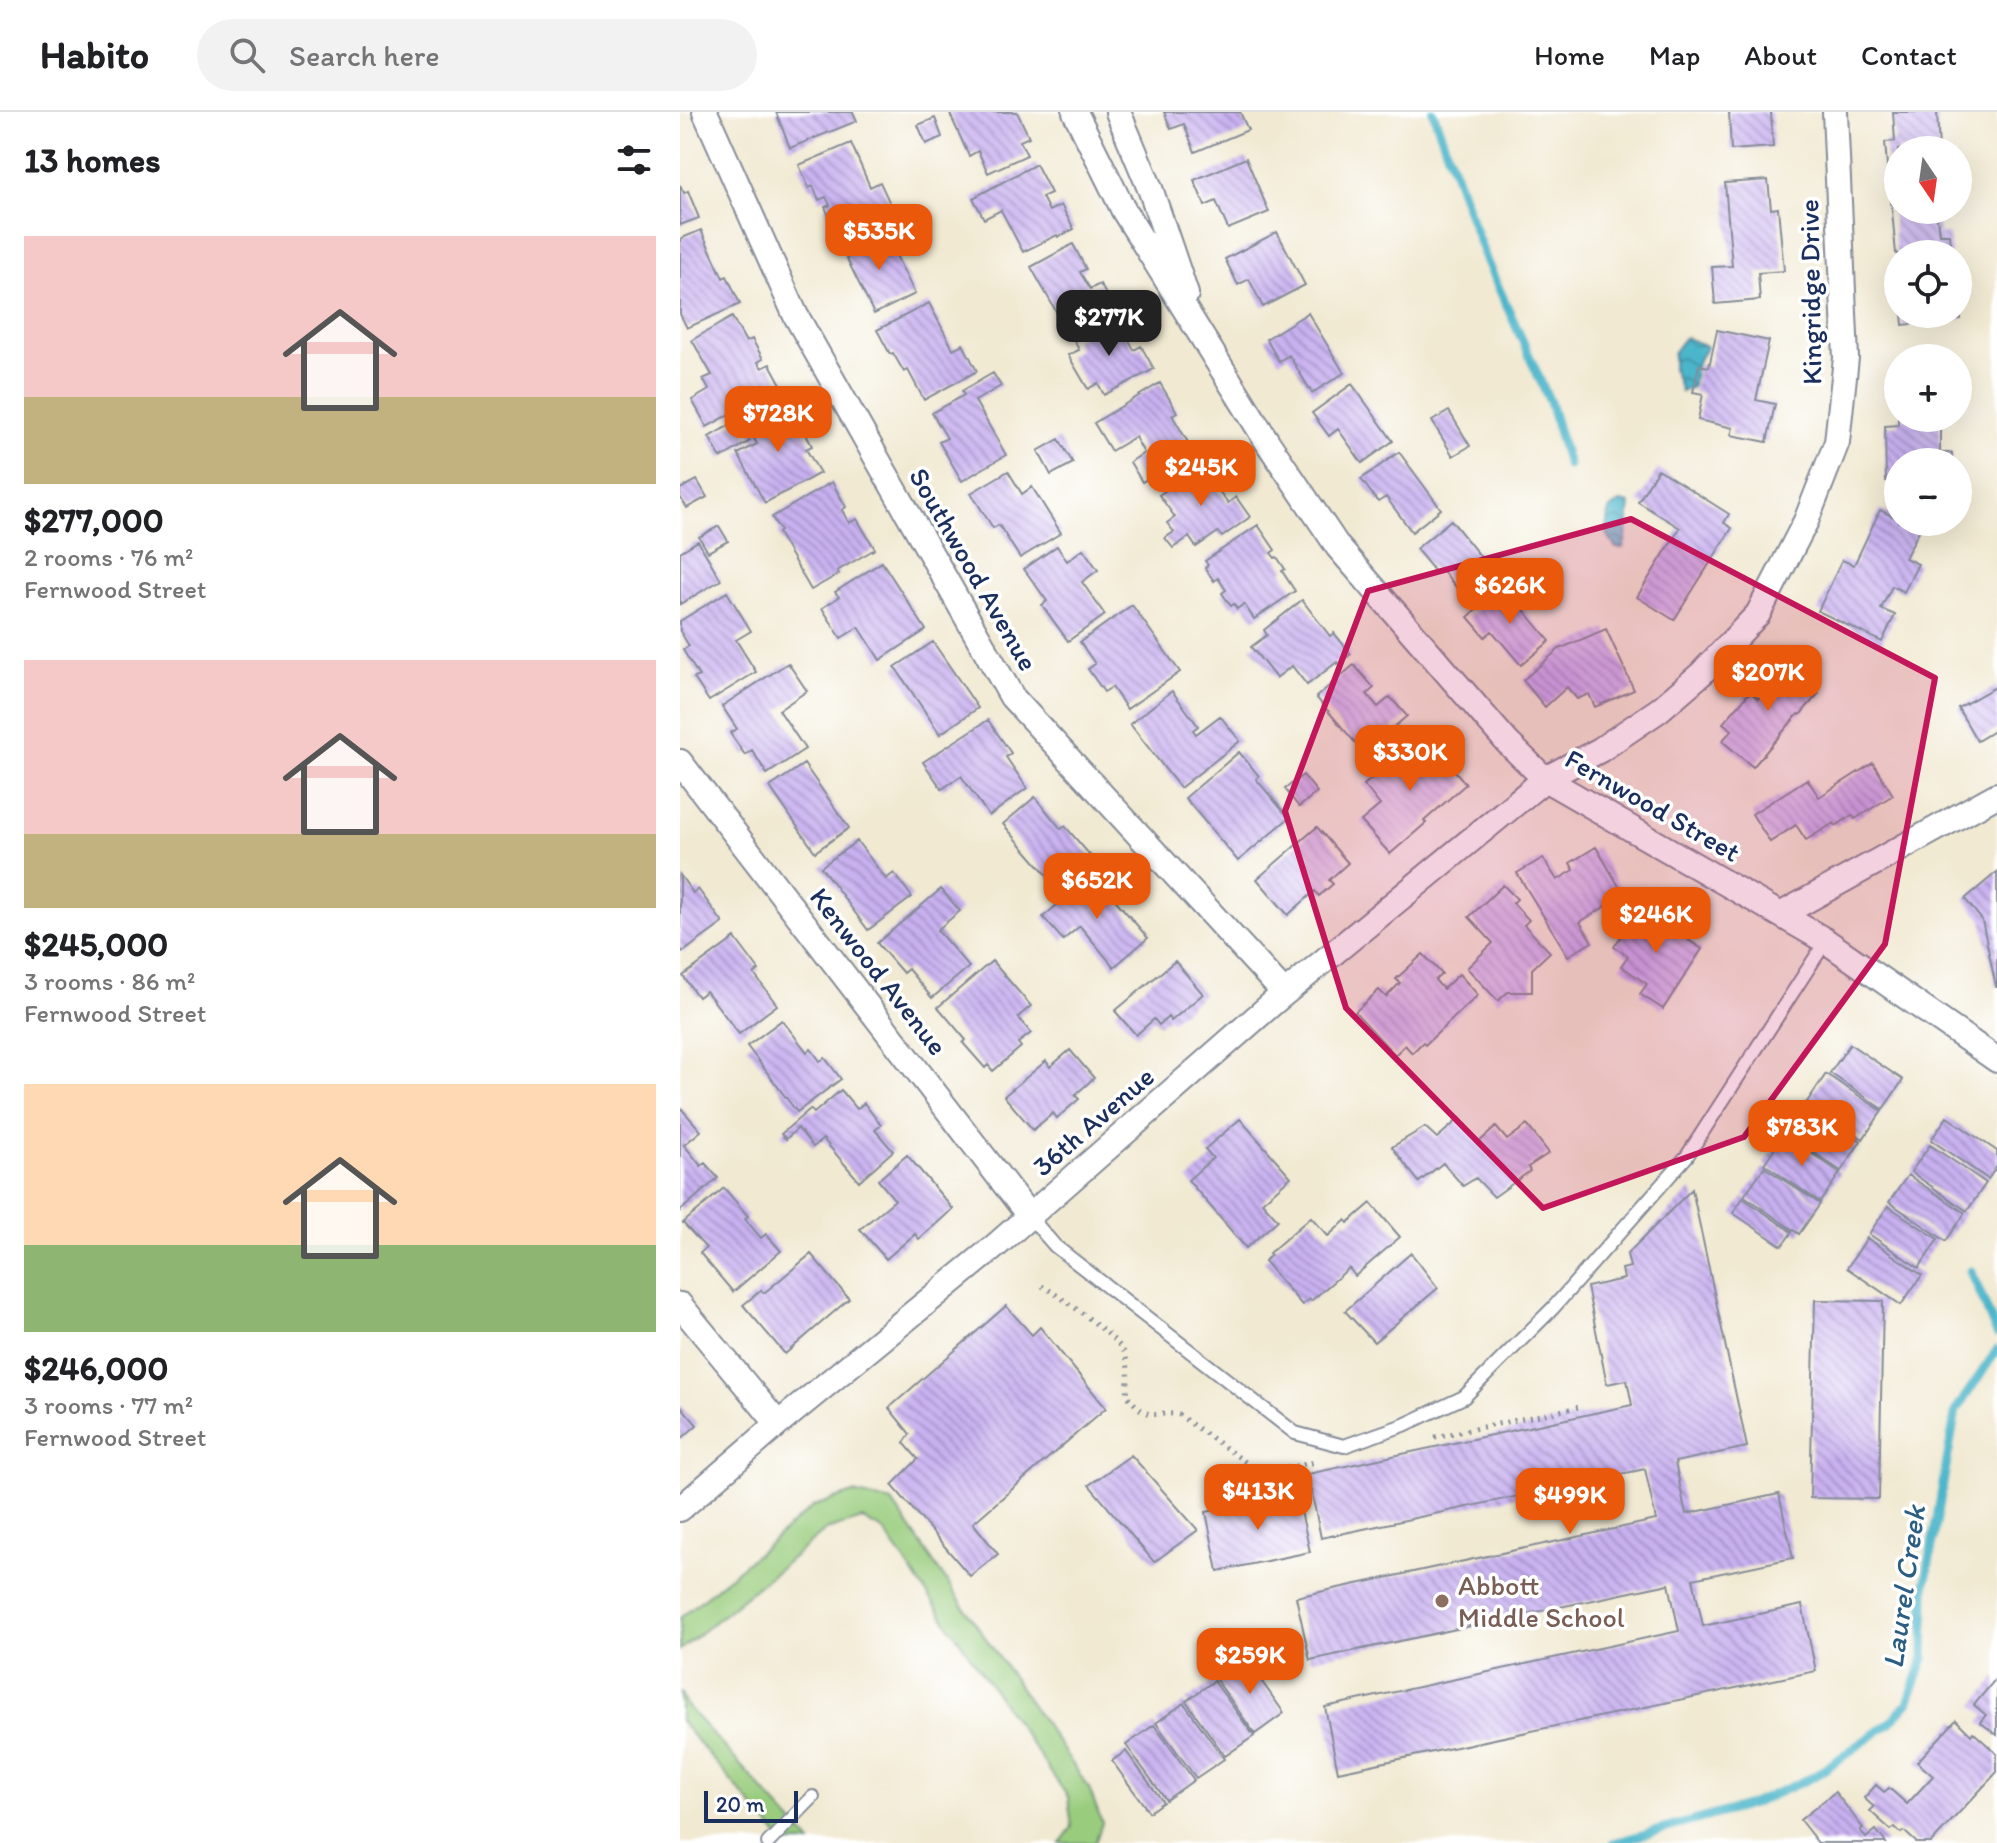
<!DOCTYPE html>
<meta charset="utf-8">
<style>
body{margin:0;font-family:Itim,sans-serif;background:#f2f2f2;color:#202124;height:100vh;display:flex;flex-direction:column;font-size:30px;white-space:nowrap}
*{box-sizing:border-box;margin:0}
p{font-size:26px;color:#757577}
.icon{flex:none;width:44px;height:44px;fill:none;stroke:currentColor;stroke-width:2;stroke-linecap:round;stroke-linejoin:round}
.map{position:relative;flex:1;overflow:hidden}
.panel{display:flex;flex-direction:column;background:#fff;width:680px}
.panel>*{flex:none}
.needle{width:52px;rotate:167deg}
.controls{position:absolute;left:1204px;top:24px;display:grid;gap:16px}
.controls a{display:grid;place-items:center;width:88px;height:88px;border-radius:50%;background:#fff;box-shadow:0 8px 32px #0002;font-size:40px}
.scale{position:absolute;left:24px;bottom:20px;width:94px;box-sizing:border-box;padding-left:8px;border:4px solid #1b2f5e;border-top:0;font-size:22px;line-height:28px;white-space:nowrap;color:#1b2f5e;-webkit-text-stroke:6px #fff;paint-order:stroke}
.price{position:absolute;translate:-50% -68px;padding:0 18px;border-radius:16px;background:#ea580c;color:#fff;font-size:26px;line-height:52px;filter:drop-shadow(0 2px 4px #0008)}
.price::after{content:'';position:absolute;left:50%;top:48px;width:24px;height:18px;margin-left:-12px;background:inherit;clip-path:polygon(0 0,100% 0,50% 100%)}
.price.current{background:#222;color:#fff}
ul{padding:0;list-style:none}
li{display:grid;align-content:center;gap:16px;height:424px;padding:0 24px}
li span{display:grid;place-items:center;height:248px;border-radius:0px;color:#555}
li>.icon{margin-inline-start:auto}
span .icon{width:144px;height:144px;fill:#fffc;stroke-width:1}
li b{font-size:34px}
h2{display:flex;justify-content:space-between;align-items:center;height:96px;padding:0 24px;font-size:34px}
header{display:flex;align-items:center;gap:48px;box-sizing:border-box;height:112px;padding:0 40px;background:#fff;border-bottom:2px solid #e0e0e0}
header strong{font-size:38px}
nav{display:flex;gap:44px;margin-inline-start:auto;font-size:28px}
.search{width:560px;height:72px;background:#f2f2f2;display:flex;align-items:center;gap:20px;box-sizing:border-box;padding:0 28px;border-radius:44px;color:#757577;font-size:30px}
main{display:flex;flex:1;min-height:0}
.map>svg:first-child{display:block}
</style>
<header>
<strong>Habito</strong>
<div class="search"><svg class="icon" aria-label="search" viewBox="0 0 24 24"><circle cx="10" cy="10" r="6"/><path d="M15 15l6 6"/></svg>Search here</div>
<nav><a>Home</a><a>Map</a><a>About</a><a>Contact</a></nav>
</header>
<main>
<section class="panel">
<h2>13 homes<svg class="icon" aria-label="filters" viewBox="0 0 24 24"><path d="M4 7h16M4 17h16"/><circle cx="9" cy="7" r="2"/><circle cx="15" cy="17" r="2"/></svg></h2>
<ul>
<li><span style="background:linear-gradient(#f6c9c9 65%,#c2b280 0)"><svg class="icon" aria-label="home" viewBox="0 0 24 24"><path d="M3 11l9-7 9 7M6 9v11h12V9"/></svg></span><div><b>$277,000</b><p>2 rooms · 76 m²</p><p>Fernwood Street</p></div></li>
<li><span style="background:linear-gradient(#f6c9c9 70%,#c2b280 0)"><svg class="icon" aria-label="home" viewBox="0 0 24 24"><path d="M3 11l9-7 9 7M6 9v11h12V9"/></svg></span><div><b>$245,000</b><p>3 rooms · 86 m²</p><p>Fernwood Street</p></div></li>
<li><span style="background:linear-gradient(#ffd9b3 65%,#8fb573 0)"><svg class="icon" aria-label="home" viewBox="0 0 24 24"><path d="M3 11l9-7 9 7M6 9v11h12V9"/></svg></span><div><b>$246,000</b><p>3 rooms · 77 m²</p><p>Fernwood Street</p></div></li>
</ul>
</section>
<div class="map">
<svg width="1317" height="1731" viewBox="0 0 1317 1731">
<defs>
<pattern id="water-waves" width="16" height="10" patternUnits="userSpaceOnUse" patternTransform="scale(2)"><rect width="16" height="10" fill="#4cb5ca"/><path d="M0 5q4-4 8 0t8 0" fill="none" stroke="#3e94a7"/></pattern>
<pattern id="building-back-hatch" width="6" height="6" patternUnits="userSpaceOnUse" patternTransform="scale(2)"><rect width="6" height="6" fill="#c9b1f0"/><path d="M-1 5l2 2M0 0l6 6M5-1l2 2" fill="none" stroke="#a290c6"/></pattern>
</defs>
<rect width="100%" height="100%" fill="#fff"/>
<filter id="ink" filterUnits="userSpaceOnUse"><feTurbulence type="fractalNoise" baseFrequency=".0125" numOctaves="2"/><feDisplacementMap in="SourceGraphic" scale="16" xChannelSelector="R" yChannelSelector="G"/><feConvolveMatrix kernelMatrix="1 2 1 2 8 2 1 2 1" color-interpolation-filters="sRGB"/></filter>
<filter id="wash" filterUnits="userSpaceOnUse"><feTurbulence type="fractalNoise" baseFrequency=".006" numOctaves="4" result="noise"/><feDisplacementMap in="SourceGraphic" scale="32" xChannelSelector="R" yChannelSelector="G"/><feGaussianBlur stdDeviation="1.8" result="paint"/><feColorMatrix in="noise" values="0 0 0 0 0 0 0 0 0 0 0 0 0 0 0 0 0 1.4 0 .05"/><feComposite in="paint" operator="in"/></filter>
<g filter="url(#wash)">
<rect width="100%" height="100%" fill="#f1e9d2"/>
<path fill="#99cc7d" stroke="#5a7e6e" stroke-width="2" d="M173 1381 212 1390 409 1676 422 1711 415 1731H380L392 1715 388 1685 203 1418 182 1407 146 1418 0 1538V1506L134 1394Z
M0 1579 6 1593 131 1731H104L0 1609Z"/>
<path fill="url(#water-waves)" stroke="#347294" stroke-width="2" d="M1005 225 1027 235 1017 250 1012 275 1001 280 993 256V241Z
M940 390 950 392 946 427 943 436H936C924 422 925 415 930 397Z"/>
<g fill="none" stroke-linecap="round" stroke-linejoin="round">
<path stroke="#4cb5ca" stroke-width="9" d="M753 0 804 143 870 290 888 353
M1291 1159 1317 1222
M933 1731 1070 1693 1135 1664 1208 1612 1228 1591 1244 1546 1245 1474 1276 1298 1317 1238"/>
</g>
<g id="blocks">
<path fill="url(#building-back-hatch)" d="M96 0H173L177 9 110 36Z
M269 0H337L349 25 340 29 347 43 308 61 298 39 289 44Z
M484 0H560L568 18 515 40 504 12 491 17Z
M1049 0H1091L1093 35 1051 38Z
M1213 0H1257L1259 38H1218V65L1208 66 1205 30 1215 29Z
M255 6 262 25 246 32 238 13Z
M171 31 190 75 200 70 213 98 157 122 145 95 150 93 146 85 139 88 133 74 129 76 119 53Z
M566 46 589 100 548 117 536 89 525 94 514 68Z
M356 52 371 81 362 85 369 99 381 93 394 117 378 125 377 123 343 140 321 98 304 107 293 86Z
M1088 68 1091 97 1098 96 1104 159 1078 161 1080 188 1035 192 1032 155 1052 154 1045 71Z
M0 73 4 81 8 79 19 106 0 113Z
M1218 87V98H1256L1259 122H1269L1271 142H1216L1211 88Z
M21 118 43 166 47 164 60 192 7 216 0 202V127Z
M204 119 235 182 194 202 163 139Z
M597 120 625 173 583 195 569 167 558 173 545 147Z
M393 132 406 157 400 160 410 177 420 172 431 191 386 217 351 155Z
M249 191 273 237 283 232 297 259 244 288 228 258 224 260 213 241 210 242 197 218Z
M1278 194H1280L1281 207 1223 213 1222 202H1278Z
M628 201 664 261 632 281 609 243 599 249 586 227Z
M436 204 454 238 461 234 474 257 424 283 418 271 408 277 388 243 399 238 394 228Z
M52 205 66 230 72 227 83 247 78 250 82 256 90 252 102 274 27 315 12 288 29 278 23 267 32 263 12 228Z
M1037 218 1089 229 1076 288 1095 292 1087 330 1051 323 1053 316 1018 308 1023 282 1013 280 1019 253 1029 255Z
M313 261 321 274 295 289 326 343 282 369 259 330 267 326 252 301 284 283 282 279Z
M480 271 497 300 492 303 513 339 462 370 450 350 464 341 455 325 431 339 414 311Z
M672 272 713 329 682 351 658 317 649 324 632 301Z
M102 291 113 313 119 309 132 334 126 337 140 361 85 391 58 342 77 332 65 310Z
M769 299 790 334 773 344 752 309Z
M1218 306H1260V341H1272V350H1218V369H1206L1205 314 1218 313Z
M59 308 70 329 41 346 29 325Z
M379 327 393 351 371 363 358 339Z
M719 340 761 397 732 420 706 385 698 390 681 367Z
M526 350 541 371 536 375 548 391 556 385 570 405 542 425 538 420 516 435 509 425 493 436 485 426 494 420 487 411 495 405 479 383Z
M978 357 1049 402 1044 411 1052 416 994 508 957 485 1000 416 958 390Z
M328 359 342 382 352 375 381 421 340 446 319 413 313 416 291 381Z
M17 368 27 385 7 396 0 385V377Z
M152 370 166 395 162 398 169 411 177 407 195 437 157 459 159 462 131 478 98 421 100 419 92 405Z
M1200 398 1218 407V410H1225L1240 417 1225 446 1238 452 1224 480 1212 474 1201 497 1215 503 1202 530 1138 499 1162 448 1174 453Z
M771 408 816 464 787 488 761 457 756 461 736 437Z
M578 413 595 438 591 441 595 446 597 445 605 457 602 459 615 479 574 507 564 492 557 497 554 492 551 494 542 481 546 478 538 466 534 469 525 456 528 453 525 449Z
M39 414 48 429 28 440 19 425Z
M18 429 41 468 0 492V440Z
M377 434 387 449 403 437 418 458 402 470 425 503 388 529 362 493 367 489 344 457Z
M202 450 246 518 200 548 179 515 161 526 142 496 159 485 155 480Z
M842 466 853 479 840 490 829 477Z
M824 474 870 529 841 553 812 519 805 525 788 505Z
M47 480 71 519 56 528 76 560 29 589 14 566 19 564 3 538 9 534 0 519V509Z
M622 488 650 524 654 521 671 542 658 552 657 550 627 573 612 554 596 566 571 535 587 523 584 518Z
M452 493 500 560 447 597 432 575 424 580 408 557 415 552 400 530Z
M926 517 954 578 915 595 909 582 897 587 887 575 865 595 843 568 879 537Z
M253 530 298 596 260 622 215 555Z
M1099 547 1139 581 1120 603 1118 602 1073 655 1042 629 1052 618 1043 611 1070 580 1078 587 1088 575 1080 569Z
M108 551 127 579 99 598 125 637 87 662 72 638 65 643 50 621 57 617 42 594Z
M674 553 694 576 687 582 698 595 710 585 727 604 684 641 636 585Z
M1317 574V617L1297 629 1278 596Z
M492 579 518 614 513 618 516 622 540 604 560 629 500 676 450 612Z
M308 608 331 641 326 645 347 676 309 704 281 664 262 677 243 650Z
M744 622 786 672 744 709 746 711 710 742 681 709 700 693 684 673Z
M559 640 579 664 576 667 609 706 558 749 505 686Z
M1193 651 1213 683 1175 707 1172 703 1156 714 1154 711 1126 728 1116 713 1090 730 1072 702 1127 667 1139 685Z
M124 652 169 716 135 740 90 675Z
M623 663 637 680 619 695 605 677Z
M355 685 381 717 385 714 414 748 380 778 323 712Z
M637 715 668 751 649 768 653 772 639 784 635 779 608 803 577 767Z
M177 729 206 767 214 761 232 785 188 818 141 755Z
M916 735 944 783 900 810 912 830 888 844 837 761 863 746 877 768 894 758 890 751Z
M1317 760V875H1316L1302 808 1285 787Z
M413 762 468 826 434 855 400 814 383 828 363 805Z
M0 763 13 781 18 777 43 811 3 840 0 836Z
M823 773 837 787 833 791 849 808 844 813 870 840 852 857V880H828L818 889 787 856 813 831 789 805Z
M261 777 280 799 257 818 289 855 252 886 228 857 223 861 197 831Z
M963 791 984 805 981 810 1022 837 983 897 960 882 967 872 941 854 948 844 934 835Z
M55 826 79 858 74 862 97 893 59 922 26 879 18 885 3 864Z
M743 842 762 862 755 868 763 877 779 862 798 883 745 933 743 930 732 941 725 933 715 943 675 900 699 878 706 885 720 871 716 867Z
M312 849 351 894 338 905 351 921 338 931 341 935 313 959 308 953 305 956 283 931 286 928 258 895Z
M495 849 523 882 491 909 488 905 479 913 474 907 456 923 435 899Z
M102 908 127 940 131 937 140 949 145 946 161 967 117 1000 67 934Z
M1170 932 1223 968 1203 997 1150 961Z
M390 938 414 966 395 983 399 987 377 1006 373 1001 353 1018 324 984 366 949 370 955Z
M1146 962 1202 999 1183 1027 1127 990Z
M161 978 177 997 184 991 201 1013 195 1018 213 1039 179 1069 143 1027 133 1035 118 1016 106 1027 101 1022 130 997 134 1001Z
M1125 991 1181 1029 1161 1059 1105 1021Z
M0 995 21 1019 4 1033 21 1054 25 1051 38 1066 0 1099Z
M1267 1005 1317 1039V1054L1308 1067 1251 1028Z
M780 1006 799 1030 816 1015 827 1028 847 1013 869 1041 848 1055 850 1059 814 1085 796 1066 783 1074 763 1051 739 1070 712 1035 745 1015 757 1026Z
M560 1007 611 1065 582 1090 598 1108 566 1136 508 1068 533 1046 525 1037Z
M1104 1022 1160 1061 1140 1090 1084 1052Z
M1250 1033 1306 1071 1287 1099 1231 1060Z
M227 1043 273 1097 239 1127 235 1122 206 1147 180 1117 215 1088 198 1068Z
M1084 1055 1140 1092 1119 1122 1064 1084Z
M1228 1063 1285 1101 1266 1129 1209 1090Z
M44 1076 68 1104 65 1107 81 1126 86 1122 101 1139 53 1180 20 1141 26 1136 3 1111Z
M1012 1077 1067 1335 995 1350 1006 1402 1099 1382 1113 1446 1013 1467 1023 1514 1122 1493 1136 1559 658 1660 645 1595 999 1519 989 1472 630 1548 616 1485 976 1408 965 1357 641 1426 628 1362 952 1293 947 1268 927 1272 907 1175 944 1167 942 1157 950 1155 947 1142Z
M1063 1086 1112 1120 1102 1134 1053 1101Z
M691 1091 720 1125 675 1164 669 1156 631 1189 629 1187 622 1193 584 1149 591 1143 589 1141 631 1105 648 1124 666 1108 668 1111Z
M1208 1094 1258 1127 1239 1156 1189 1122Z
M1187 1126 1242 1163 1221 1193 1167 1156Z
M731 1141 758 1176 694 1230 665 1199Z
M131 1142 169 1187 105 1242 63 1193 81 1178 84 1181Z
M1135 1188 1203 1189 1199 1387 1130 1386Z
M326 1194 352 1223 360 1215 426 1296 293 1411 318 1442 290 1464 212 1373 238 1347 224 1331 230 1322 209 1296Z
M0 1293 17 1313 0 1328Z
M451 1343 518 1418 474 1450 409 1373Z
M617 1381 630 1440 538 1459 526 1400Z
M565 1546 604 1601 575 1622 535 1566Z
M1317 1565V1623L1300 1610 1306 1603 1294 1593Z
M534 1569 574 1624 545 1644 506 1589Z
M504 1591 544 1647 516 1666 476 1611Z
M1276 1608 1291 1623 1293 1620 1317 1642V1660L1251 1731H1237L1224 1719 1221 1721 1215 1715 1211 1718 1190 1699 1194 1695 1184 1686 1196 1673 1204 1680 1209 1676 1227 1692 1253 1664 1237 1650Z
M474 1613 514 1668 486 1688 446 1633Z
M446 1639 483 1690 469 1700 432 1649Z
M1155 1680 1183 1716 1180 1718 1186 1726 1196 1718 1206 1731H1138L1120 1708Z"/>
</g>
</g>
<g filter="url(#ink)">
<use href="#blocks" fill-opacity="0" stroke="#868c98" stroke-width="2"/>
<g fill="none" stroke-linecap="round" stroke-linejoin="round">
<g stroke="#868c98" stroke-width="16">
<path id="lane" d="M350 1105 375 1134 615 1321 664 1334 724 1313 784 1285 873 1196 1007 1044 1146 829
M88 1731 133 1685"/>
</g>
<g stroke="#868c98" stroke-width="28">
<path id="street" d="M25 0 115 202 332 585 604 881
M395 0 444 99 588 331 658 435 827 630 865 667 1146 829 1317 948
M438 0 471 79 506 182
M0 650 350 1105
M1102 802 1317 683
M0 1193 98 1312
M0 1397 98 1312 313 1136 594 890 865 667 920 638 979 598 1022 561 1078 502 1126 409 1157 330 1166 246 1155 0"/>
</g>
<path stroke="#868c98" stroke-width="5" stroke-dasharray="2 6" stroke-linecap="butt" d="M362 1174C378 1182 437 1225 444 1240 450 1254 448 1268 447 1283 453 1290 460 1300 470 1302 479 1304 488 1300 499 1303L581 1361 636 1350
M755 1325 899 1295"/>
<use href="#lane" stroke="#fff" stroke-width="12"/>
<use href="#street" stroke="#fff" stroke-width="24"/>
</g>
</g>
<path fill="#c2185b" fill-opacity="0.2" stroke="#c2185b" stroke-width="6" stroke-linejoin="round" d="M951 407 1255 566 1205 832 1064 1025 863 1096 666 896 605 699 688 479Z"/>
<circle fill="#8d6e63" stroke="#fff" stroke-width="3" cx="762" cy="1489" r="8"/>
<g text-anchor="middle" stroke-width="7" stroke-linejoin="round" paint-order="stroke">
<g font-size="28" fill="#1b2f5e" stroke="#fff">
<text transform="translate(1130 180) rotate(-91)" y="10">Kingridge Drive</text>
<text transform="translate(294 457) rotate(60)" y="10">Southwood Avenue</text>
<text transform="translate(973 693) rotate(30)" y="10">Fernwood Street</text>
<text transform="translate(199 859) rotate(52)" y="10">Kenwood Avenue</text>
<text transform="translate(413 1009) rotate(-41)" y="10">36th Avenue</text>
</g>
<g font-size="28" fill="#785e54" stroke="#fff" text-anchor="start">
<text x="778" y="1483">Abbott<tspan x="778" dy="32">Middle School</tspan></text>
</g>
<g font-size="30" font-style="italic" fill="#2c5e84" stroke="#fff">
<text transform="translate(1224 1475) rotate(-82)" y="10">Laurel Creek</text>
</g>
</g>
</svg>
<div class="controls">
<a><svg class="needle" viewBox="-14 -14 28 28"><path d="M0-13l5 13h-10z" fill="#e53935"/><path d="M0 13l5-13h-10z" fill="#757577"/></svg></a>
<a><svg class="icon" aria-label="locate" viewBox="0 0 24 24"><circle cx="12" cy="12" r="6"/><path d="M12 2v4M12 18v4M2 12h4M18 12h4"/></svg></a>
<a>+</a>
<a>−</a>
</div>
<div class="scale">20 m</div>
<b class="price" style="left:199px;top:160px">$535K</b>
<b class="price current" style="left:429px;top:246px">$277K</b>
<b class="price" style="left:98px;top:342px">$728K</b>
<b class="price" style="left:521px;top:396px">$245K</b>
<b class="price" style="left:830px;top:514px">$626K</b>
<b class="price" style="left:1088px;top:601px">$207K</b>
<b class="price" style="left:730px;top:681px">$330K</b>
<b class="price" style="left:417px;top:809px">$652K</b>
<b class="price" style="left:976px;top:843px">$246K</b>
<b class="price" style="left:1122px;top:1056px">$783K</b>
<b class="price" style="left:578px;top:1420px">$413K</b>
<b class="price" style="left:890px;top:1424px">$499K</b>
<b class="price" style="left:570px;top:1584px">$259K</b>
</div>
</main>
